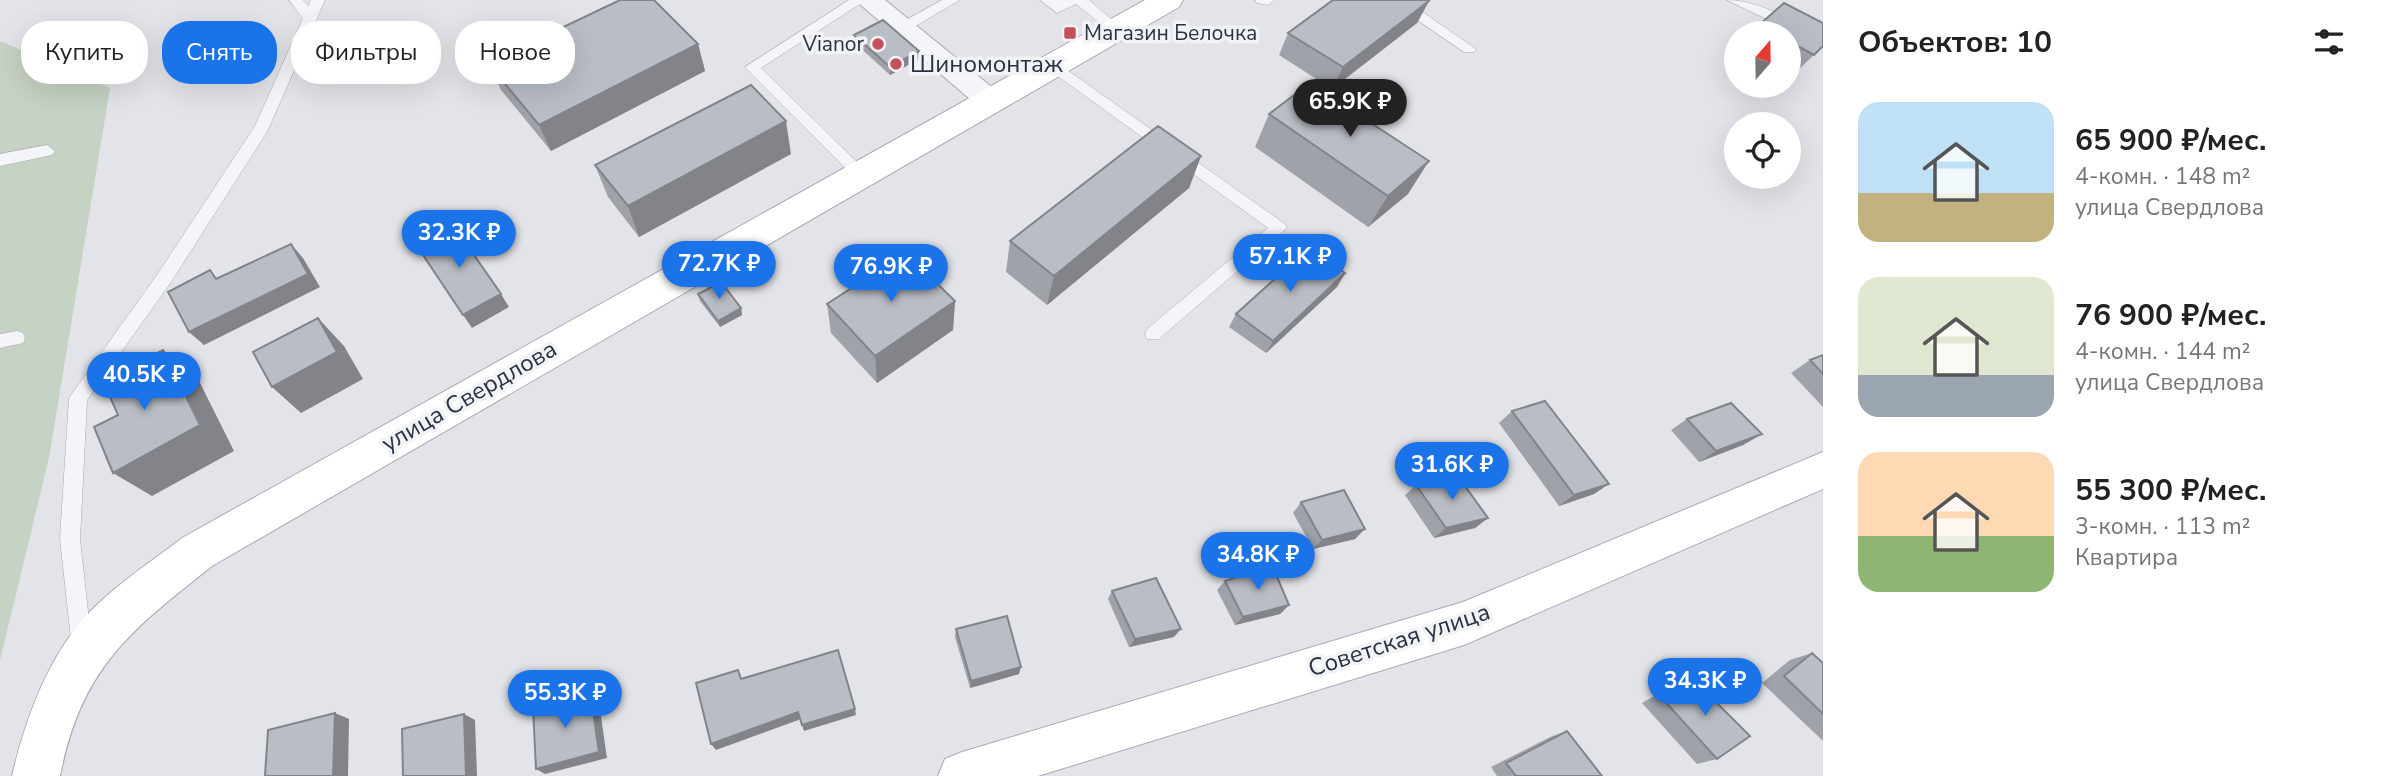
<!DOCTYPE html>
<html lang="ru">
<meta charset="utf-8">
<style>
body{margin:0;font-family:"Nunito Sans",sans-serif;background:#f6f6f6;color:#222;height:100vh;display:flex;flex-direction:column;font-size:26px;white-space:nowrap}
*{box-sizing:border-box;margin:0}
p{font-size:23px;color:#767676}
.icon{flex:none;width:38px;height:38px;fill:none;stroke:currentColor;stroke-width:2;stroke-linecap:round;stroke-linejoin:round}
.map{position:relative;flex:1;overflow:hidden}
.sheet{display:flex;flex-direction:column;background:#fff;width:560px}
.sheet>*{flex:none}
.hud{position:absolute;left:21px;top:21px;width:665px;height:63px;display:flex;gap:14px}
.needle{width:46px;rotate:20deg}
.controls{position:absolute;left:1724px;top:21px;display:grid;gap:14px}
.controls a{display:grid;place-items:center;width:77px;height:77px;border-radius:50%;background:#fff;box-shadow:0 7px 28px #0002;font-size:35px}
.price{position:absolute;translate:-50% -60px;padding:0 16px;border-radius:24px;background:#1a73e8;color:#fff;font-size:23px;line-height:46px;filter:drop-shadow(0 2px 4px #0008)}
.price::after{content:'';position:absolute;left:50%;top:42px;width:21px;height:16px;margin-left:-10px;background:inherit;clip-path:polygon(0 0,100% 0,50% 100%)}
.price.on{background:#222;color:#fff}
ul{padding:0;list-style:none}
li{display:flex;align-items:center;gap:21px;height:175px;padding:0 35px}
li span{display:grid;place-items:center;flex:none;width:196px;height:140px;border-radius:21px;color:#555}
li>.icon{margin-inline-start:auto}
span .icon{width:84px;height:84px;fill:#fffc;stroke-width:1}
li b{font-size:30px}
h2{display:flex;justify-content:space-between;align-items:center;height:84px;padding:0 35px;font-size:30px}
.chip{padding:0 24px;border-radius:28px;background:#fff;box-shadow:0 7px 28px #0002;font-size:24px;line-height:63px}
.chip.on{background:#1a73e8;color:#fff}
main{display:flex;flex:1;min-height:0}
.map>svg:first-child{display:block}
</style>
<main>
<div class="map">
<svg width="1823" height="776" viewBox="0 0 1823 776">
<rect width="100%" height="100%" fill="#e2e4e9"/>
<path fill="#c6d2c4" d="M0 41 110 88 49 458 0 660Z"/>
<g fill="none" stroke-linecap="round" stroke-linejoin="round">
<g stroke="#a7abb3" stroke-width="1">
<path id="lane" d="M289 0H303L308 6 311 0H325L267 132 169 285 87 400 80 539 92 648 89 655 82 658 75 655 72 648 60 539 69 398 157 275 255 126 303 18Z
M849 0H866L761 68 864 169 867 173 864 177H854L745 67Z
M942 0H960L907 31H897V25Z
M1040 0H1089L1123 29 1121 32H1111L1076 4 1057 13Z
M1255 0H1275L1268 5 1257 3Z
M1388 0H1405L1476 49 1474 52H1464Z
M1727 0C1761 0 1789 23 1823 29V39L1795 33Z
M1053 60 1285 224 1287 228 1159 339H1147L1145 334 1147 329 1268 228 1048 69V61Z
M47 145 55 151 52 155 0 166V154Z
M17 331 23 333 25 338 23 343 0 348V334Z"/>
</g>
<g stroke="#a7abb3" stroke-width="2">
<path id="street" d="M855 0H885L999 93 1003 100 999 107 989 110 979 107Z"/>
</g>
<g stroke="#a7abb3" stroke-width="2">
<path id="secondary" d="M1145 0H1183L1179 7 212 566C129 632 82 667 60 776H12C24 725 43 670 76 628 104 592 146 566 182 538Z
M1823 452V489L1464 645 1038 776H938L945 759 962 752 1463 602Z"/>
</g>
<use href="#lane" fill="#f4f5f8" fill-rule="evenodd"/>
<use href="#street" fill="#f4f5f8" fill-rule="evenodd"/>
<use href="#secondary" fill="#fff" fill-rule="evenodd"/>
</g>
<path fill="#9fa3a9" d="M1429 1 1417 23 1332 89 1279 55 1288 33Z
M1784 3 1823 23V46L1788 80V33H1752Z
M854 35 919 51V59L890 75 855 43Z
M698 44 705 71 551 151 501 90 488 63Z
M1736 50V65L1727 60Z
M1269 114 1408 194 1368 227 1255 147Z
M791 154 639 237 608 197 595 165Z
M1201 156 1189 188 1047 305 1006 272 1010 241Z
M1345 273 1337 287 1266 353 1229 327 1236 314Z
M698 294 741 308 742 315 720 327 700 301Z
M955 301 953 330 877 383 831 333 827 304Z
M1823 355V407L1791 373 1810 360Z
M1512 411 1594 494 1559 506 1499 423Z
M1687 419 1762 434 1743 445 1699 462 1671 430Z
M1416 485 1488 518 1475 528 1434 538 1405 495Z
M1301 502 1355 539 1313 549 1293 513Z
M1225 581 1289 605 1280 614 1235 625 1217 590Z
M1112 591 1174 637 1129 647 1108 599Z
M956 629 1019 674 970 688 955 637Z
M1812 653 1823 663V741L1762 683 1790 660Z
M1692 678 1717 759 1697 764 1642 703 1673 685Z
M1567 731 1602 776H1497L1491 767 1550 737Z"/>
<path fill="#82848a" d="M1429 1 1417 23 1332 89 1343 67Z
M698 44 705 71 551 151 539 125Z
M919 51V59L890 75V67Z
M786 121 791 154 639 237 628 206Z
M1201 156 1189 188 1047 305 1054 276Z
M1429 161 1408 194 1368 227 1388 196Z
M291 244 303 258 320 287 204 345 189 332Z
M1345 273 1337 287 1266 353 1273 341Z
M501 294 509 307 472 328 463 315Z
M955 301 953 330 877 383 875 356Z
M741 308 742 315 720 327 718 321Z
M318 318 344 346 363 379 301 413 272 387Z
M163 350 197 377 234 451 152 496 113 473Z
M1762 434 1743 445 1699 462 1716 451Z
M1609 484 1594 494 1559 506 1574 495Z
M1488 518 1475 528 1434 538 1446 528Z
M1365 529 1355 539 1313 549 1322 540Z
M1289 605 1280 614 1235 625 1243 617Z
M1181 629 1174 637 1129 647 1135 639Z
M1021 667 1019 674 970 688 971 681Z
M590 690 598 696 607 758 545 774 536 769Z
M855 709 856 715 804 731 802 725Z
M798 712 801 719 716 750 711 744Z
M335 713 349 719 348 776H333Z
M464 714 475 720 477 776H466Z"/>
<path fill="#b9bdc5" stroke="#82848a" stroke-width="2" d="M620 0H654L698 44 539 125 488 63Z
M1333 0H1427L1429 1 1343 67 1288 33Z
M1784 3 1823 23V46L1814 55 1788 41V33H1774L1759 25Z
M883 20 919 51 890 67 854 35Z
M1310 83 1429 161 1388 196 1269 114Z
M751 85 786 121 628 206 595 165Z
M1158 126 1201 156 1054 276 1010 241Z
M454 226 501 294 463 315 417 246Z
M291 244 308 274 189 332 168 292 210 270 216 279Z
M1309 248 1345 273 1273 341 1236 314Z
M906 253 955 301 875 356 827 304Z
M721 282 741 308 718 321 698 294Z
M318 318 337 352 272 387 253 352Z
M163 350 200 425 113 473 94 427 118 415 103 381Z
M1823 355V374L1810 360Z
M1545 401 1609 484 1574 495 1512 411Z
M1731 403 1762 434 1716 451 1687 419Z
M1457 475 1488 518 1446 528 1416 485Z
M1344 490 1365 529 1322 540 1301 502Z
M1272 565 1289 605 1243 617 1225 581Z
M1156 578 1181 629 1135 639 1112 591Z
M1007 616 1021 667 971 681 956 629Z
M838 650 855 709 802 725 798 712 711 744 696 683 738 670 741 679Z
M1812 653 1823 663V714L1784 676Z
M1692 678 1750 736 1717 759 1660 696Z
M590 690 599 752 536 769 533 707Z
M335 713 333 776H265L268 730Z
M464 714 466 776H403L402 729Z
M1567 731 1602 776H1516L1506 763Z"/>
<g fill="#c3515b" stroke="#f1f3f7" stroke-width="2.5">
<rect x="1063" y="26" width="14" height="14" rx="3.5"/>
<circle cx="878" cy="44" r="7"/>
<circle cx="896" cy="64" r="7"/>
</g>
<g text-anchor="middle" stroke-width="7" stroke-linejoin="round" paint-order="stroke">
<g font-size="21" fill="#2b3140" stroke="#f1f3f7" text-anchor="start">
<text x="1084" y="40">Магазин Белочка</text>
<text x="864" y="51" text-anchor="end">Vianor</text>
</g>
<g font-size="24" fill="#2b3140" stroke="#f1f3f7" text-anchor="start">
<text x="910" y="72">Шиномонтаж</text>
</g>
<g font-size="24" fill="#2b3140" stroke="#f1f3f7">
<text transform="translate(469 396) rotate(-30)" y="8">улица Свердлова</text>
<text transform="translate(1399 640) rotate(-18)" y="8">Советская улица</text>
</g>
</g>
</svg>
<div class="controls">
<a><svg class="needle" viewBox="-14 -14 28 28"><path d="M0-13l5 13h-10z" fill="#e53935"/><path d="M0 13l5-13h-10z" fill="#767676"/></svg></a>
<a><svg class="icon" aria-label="locate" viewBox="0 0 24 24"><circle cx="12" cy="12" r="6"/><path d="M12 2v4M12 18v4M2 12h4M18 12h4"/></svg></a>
</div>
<b class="price on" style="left:1350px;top:139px">65.9K ₽</b>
<b class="price" style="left:459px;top:270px">32.3K ₽</b>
<b class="price" style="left:1290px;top:294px">57.1K ₽</b>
<b class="price" style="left:719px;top:301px">72.7K ₽</b>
<b class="price" style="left:891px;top:304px">76.9K ₽</b>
<b class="price" style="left:144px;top:412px">40.5K ₽</b>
<b class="price" style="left:1452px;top:502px">31.6K ₽</b>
<b class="price" style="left:1258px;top:592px">34.8K ₽</b>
<b class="price" style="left:1705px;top:718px">34.3K ₽</b>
<b class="price" style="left:565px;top:730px">55.3K ₽</b>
<div class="hud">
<a class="chip">Купить</a>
<a class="chip on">Снять</a>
<a class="chip">Фильтры</a>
<a class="chip">Новое</a>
</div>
</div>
<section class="sheet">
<h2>Объектов: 10<svg class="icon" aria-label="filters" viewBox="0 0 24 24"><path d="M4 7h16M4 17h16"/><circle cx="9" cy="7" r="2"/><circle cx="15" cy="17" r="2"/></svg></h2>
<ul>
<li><span style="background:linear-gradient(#bfe0f5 65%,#c2b280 0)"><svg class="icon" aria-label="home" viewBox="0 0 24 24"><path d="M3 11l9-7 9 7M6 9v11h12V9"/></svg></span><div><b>65 900 ₽/мес.</b><p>4-комн. · 148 m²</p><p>улица Свердлова</p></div></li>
<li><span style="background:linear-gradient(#dfe7d0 70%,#9aa5b1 0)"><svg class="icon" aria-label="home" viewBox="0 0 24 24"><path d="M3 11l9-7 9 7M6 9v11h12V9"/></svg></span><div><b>76 900 ₽/мес.</b><p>4-комн. · 144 m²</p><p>улица Свердлова</p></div></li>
<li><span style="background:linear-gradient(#ffd9b3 60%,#8fb573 0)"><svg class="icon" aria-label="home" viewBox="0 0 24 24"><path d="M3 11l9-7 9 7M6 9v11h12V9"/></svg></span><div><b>55 300 ₽/мес.</b><p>3-комн. · 113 m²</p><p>Квартира</p></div></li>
</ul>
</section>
</main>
